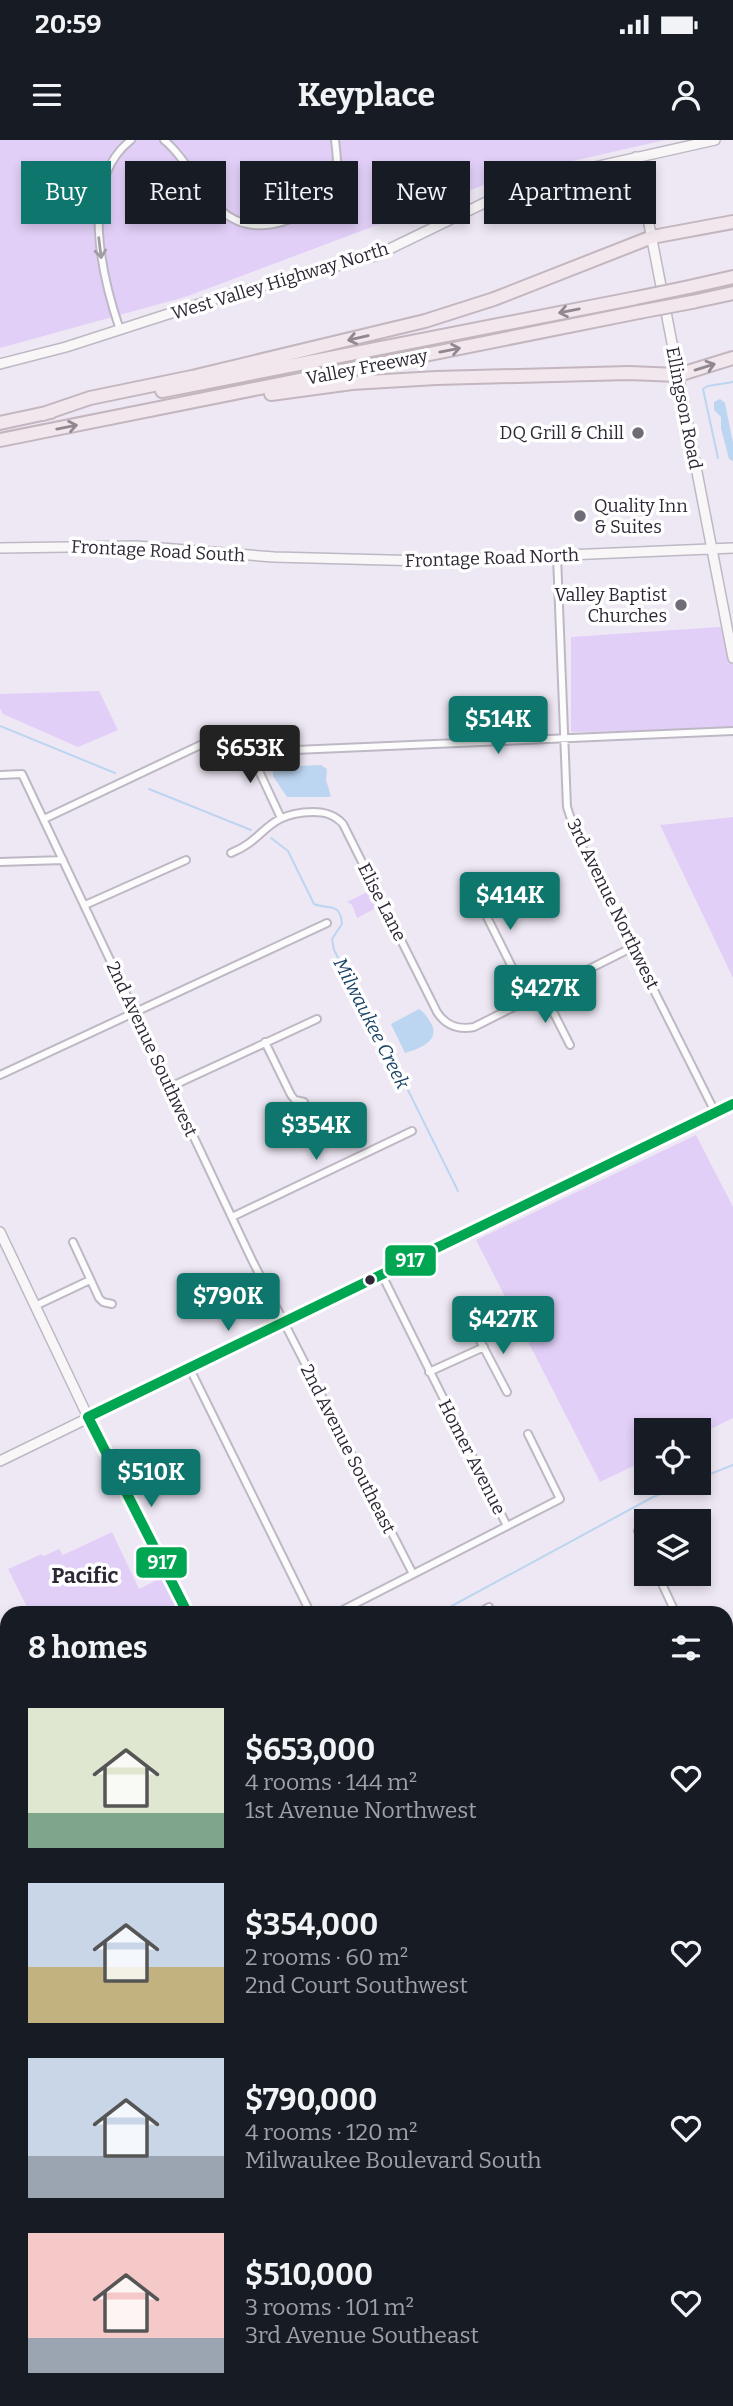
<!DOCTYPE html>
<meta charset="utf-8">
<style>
body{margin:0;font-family:Bitter,serif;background:#20242c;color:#f1f3f6;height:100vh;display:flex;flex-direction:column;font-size:26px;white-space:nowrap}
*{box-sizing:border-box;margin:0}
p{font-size:23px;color:#9ea1a6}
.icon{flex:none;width:38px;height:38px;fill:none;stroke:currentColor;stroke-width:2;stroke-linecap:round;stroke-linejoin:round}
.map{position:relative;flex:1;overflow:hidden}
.drawer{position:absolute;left:0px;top:1466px;width:733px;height:800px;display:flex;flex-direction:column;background:#171b24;border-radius:21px 21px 0 0;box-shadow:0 4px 10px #0003}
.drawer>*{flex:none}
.banner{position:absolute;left:21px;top:21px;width:691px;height:63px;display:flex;gap:14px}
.tools{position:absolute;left:634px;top:1278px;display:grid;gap:14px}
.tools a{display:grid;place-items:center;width:77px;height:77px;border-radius:0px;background:#171b24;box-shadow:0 4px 10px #0003;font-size:35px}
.price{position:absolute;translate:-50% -60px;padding:0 16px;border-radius:7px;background:#0f766e;color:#fff;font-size:23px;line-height:46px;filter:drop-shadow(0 2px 4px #0008)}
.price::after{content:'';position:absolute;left:50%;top:42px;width:21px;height:16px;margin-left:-10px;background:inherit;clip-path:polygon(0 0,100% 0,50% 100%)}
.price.active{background:#222;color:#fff}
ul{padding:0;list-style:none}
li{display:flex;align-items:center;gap:21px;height:175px;padding:0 28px}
li span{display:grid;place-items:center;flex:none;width:196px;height:140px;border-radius:0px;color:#555}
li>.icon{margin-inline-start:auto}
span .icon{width:84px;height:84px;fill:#fffc;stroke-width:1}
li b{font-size:30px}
h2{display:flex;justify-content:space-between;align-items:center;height:84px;padding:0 28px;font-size:30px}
.pill{padding:0 24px;border-radius:0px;background:#171b24;box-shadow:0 4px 10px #0003;font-size:24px;line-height:63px}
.pill.active{background:#0f766e;color:#fff}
.status{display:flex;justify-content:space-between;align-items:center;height:49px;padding:0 35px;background:#171b24;direction:ltr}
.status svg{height:19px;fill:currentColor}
header{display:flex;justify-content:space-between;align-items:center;height:91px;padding:0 28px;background:#171b24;font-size:32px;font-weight:700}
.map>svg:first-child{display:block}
</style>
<div class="status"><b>20:59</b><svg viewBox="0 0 49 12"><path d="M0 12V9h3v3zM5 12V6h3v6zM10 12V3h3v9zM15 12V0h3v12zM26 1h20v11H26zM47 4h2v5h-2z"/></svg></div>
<header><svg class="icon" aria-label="menu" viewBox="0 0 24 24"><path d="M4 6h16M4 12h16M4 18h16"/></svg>Keyplace<svg class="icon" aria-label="person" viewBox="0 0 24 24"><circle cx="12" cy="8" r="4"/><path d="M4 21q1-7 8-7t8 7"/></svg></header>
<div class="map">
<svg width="733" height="2266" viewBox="0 0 733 2266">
<rect width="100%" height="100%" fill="#eee8f4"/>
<path fill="#e2cff8" d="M0 0H665L511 35 185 157 0 208Z
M733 486V590L571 592V497Z
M99 551 118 590 78 607 3 574 0 568V554Z
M733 677V838L660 685Z
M369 751 378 767 357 778 352 765 347 762Z
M696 995 733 1067V1278L698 1295V1290H646V1320L600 1342 476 1100Z
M112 1392 139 1449 161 1438 180 1473H30L8 1429 42 1414 44 1416 59 1409 63 1415Z
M185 2259H598L602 2266H171Z"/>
<path fill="#bcd5f1" d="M720 259 725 263 733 303V321L729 319 721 288V277L714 270V262Z
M321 625 327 629 326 640 331 656 328 657H287L273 636V631L277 627Z
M419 869C425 873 427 877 431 883 441 901 419 909 405 913L391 884Z"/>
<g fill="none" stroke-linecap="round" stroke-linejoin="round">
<path stroke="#bcd5f1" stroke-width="2" d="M718 318 703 249 708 246 733 242
M0 586 115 633
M149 649 251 690
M271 698 288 711 314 764C328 770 340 761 342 784L332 799 334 810 395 924 458 1051
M698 1339 733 1325
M437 1474 653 1357 690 1342
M0 1702 7 1699"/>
<g stroke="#beb8c4" stroke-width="10">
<path id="street" d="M164 0C196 26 208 81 254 85 275 87 293 79 310 69 340 49 339 33 335 0
M120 190C102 137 78 41 131 0
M557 416 567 667 577 697 715 972
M263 608 259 631 281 678
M0 635 22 634 252 1120 413 1434
M44 679 211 600 295 610 733 591
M231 713C267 699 264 673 313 672 326 672 335 675 343 684L437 872C446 886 458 890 474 887L633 807
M0 722 63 720
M467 737 528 859
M85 765 186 720
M543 852 570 905
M265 902 291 955 295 960 304 962
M0 935 327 783
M170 947 317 879
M232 1077 412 991
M73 1102 99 1158 103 1162 112 1164
M382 1135 507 1386
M35 1166 90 1140
M475 1191 507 1252
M190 1229 311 1474
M429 1232 484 1207
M638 1391 646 1408
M657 1433 676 1474
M335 1474 560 1359 528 1294
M477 1474 489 1467
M726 1564 733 1577
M0 1587 4 1597 0 1604
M726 1695 733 1691
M726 2030 733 2043
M0 2068 7 2082
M598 2259 602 2266
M171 2266 185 2259"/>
</g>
<g stroke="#beb8c4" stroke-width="12">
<path id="secondary" d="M636 17 733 518
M0 224 66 207 227 155 375 116 509 51 541 39 715 0
M0 408 136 406 274 417 425 421 733 408
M0 1092 88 1277 188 1474
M0 1321 733 964
M0 1812 7 1808
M726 1942 733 1938"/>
</g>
<g stroke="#c3b6bf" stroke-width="16">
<path id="highway" d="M689 147 733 137
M692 162 733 153
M162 251 636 158
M271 254 352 243 436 238 629 233 678 235 733 218
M43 274 90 258 192 237 425 181 494 159 652 97 733 82
M0 283 51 272
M0 300 639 172"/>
</g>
<use href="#street" stroke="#fcfcfd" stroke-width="6"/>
<use href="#secondary" stroke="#f9f6f8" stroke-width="9"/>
<use href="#highway" stroke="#f1e7ec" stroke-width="12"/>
<g stroke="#c3b6bf" stroke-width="16" stroke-linecap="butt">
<path id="highway-bridge" d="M636 158 689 147
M639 172 692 162"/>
</g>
<use href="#highway-bridge" stroke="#f1e7ec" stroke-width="12"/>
<g stroke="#fff" stroke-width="16">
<path id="bus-1" d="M88 1277 733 964
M88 1277 188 1474"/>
</g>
<use href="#bus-1" stroke="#00a651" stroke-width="10"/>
</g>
<defs><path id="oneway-shaft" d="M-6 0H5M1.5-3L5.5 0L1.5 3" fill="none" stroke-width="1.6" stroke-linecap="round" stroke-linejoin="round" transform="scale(1.75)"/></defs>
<use stroke="#9f9ca3" href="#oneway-shaft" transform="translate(100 108) rotate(83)"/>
<g stroke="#908791">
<use href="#oneway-shaft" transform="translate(569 171) rotate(169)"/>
<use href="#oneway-shaft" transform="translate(358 198) rotate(167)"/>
<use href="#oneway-shaft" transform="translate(450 210) rotate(-11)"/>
<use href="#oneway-shaft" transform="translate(705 227) rotate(-17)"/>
<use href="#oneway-shaft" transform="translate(67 287) rotate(-11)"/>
</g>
<g fill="#716b78" stroke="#fff" stroke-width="2.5">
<circle cx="638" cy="293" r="7"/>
<circle cx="580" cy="376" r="7"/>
<circle cx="681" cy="465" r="7"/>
</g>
<circle fill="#2e2736" stroke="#fff" stroke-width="2.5" cx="370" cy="1140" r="6"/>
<g text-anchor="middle" stroke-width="7" stroke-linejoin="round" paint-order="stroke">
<g font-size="18" fill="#2e2736" stroke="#fff">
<text transform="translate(280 141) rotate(-17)" y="6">West Valley Highway North</text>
<text transform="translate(367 227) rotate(-11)" y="6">Valley Freeway</text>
<text transform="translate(684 268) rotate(79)" y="6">Ellingson Road</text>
<text transform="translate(158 411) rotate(3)" y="6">Frontage Road South</text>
<text transform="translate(492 418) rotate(-2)" y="6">Frontage Road North</text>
<text transform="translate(382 762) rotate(63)" y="6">Elise Lane</text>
<text transform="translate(613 764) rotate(64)" y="6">3rd Avenue Northwest</text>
<text transform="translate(152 909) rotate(65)" y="6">2nd Avenue Southwest</text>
<text transform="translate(348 1309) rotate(63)" y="6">2nd Avenue Southeast</text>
<text transform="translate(472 1317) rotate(63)" y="6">Homer Avenue</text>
</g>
<g font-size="18" fill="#2e2736" stroke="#fff" text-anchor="end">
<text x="624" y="299">DQ Grill &amp; Chill</text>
<text x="594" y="372" text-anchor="start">Quality Inn<tspan x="594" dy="21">&amp; Suites</tspan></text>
<text x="667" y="461">Valley Baptist<tspan x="667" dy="21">Churches</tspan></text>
</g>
<g font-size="19" font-style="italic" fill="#1a4467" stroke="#fff">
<text transform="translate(372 883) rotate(63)" y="7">Milwaukee Creek</text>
</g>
<g font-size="21" font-weight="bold" fill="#2e2736" stroke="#fff">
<text x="85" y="1443">Pacific</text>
</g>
</g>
<g stroke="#fff" stroke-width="2.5">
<rect x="384" y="1104" width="53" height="33" rx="7" fill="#00a651"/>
<rect x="135" y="1406" width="53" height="33" rx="7" fill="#00a651"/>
</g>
<g font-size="19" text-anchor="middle" font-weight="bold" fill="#fff">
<text x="410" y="1127">917</text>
<text x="162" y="1429">917</text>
</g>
</svg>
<div class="tools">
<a><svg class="icon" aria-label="locate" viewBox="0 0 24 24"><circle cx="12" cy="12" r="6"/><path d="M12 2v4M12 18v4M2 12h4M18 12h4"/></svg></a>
<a><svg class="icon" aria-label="layers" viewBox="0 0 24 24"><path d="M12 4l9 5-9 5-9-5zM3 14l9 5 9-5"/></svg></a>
</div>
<b class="price" style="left:498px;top:616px">$514K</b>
<b class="price active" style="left:250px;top:645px">$653K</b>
<b class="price" style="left:510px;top:792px">$414K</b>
<b class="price" style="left:545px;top:885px">$427K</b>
<b class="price" style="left:316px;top:1022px">$354K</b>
<b class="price" style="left:228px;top:1193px">$790K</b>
<b class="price" style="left:503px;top:1216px">$427K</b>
<b class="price" style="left:151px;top:1369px">$510K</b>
<div class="banner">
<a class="pill active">Buy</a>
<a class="pill">Rent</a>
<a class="pill">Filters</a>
<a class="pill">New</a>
<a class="pill">Apartment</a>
</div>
<section class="drawer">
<h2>8 homes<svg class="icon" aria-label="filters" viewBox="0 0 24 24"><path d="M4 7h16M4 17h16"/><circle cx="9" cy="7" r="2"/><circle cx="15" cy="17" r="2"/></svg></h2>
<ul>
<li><span style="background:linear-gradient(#dfe7d0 75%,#7fa58c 0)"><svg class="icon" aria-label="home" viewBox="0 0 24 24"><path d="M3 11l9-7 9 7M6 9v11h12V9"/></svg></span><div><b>$653,000</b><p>4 rooms · 144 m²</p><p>1st Avenue Northwest</p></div><svg class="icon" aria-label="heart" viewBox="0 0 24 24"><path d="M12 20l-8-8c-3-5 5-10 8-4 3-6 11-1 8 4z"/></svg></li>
<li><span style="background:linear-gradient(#c9d6e8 60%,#c2b280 0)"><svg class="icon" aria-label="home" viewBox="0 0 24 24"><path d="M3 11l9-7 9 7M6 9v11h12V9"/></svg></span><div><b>$354,000</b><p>2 rooms · 60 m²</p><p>2nd Court Southwest</p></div><svg class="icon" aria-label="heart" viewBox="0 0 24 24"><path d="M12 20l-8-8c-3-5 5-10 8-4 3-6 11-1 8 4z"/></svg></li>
<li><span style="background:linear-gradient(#c9d6e8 70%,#9aa5b1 0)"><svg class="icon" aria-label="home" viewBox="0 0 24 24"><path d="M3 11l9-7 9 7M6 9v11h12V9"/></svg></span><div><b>$790,000</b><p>4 rooms · 120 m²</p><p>Milwaukee Boulevard South</p></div><svg class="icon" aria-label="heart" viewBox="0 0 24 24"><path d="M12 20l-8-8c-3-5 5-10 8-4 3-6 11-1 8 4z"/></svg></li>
<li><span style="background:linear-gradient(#f6c9c9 75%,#9aa5b1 0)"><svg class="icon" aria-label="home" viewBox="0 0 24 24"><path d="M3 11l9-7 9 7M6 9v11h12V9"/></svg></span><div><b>$510,000</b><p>3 rooms · 101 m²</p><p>3rd Avenue Southeast</p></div><svg class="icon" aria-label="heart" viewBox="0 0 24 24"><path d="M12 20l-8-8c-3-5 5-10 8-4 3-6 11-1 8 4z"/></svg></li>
</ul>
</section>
</div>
